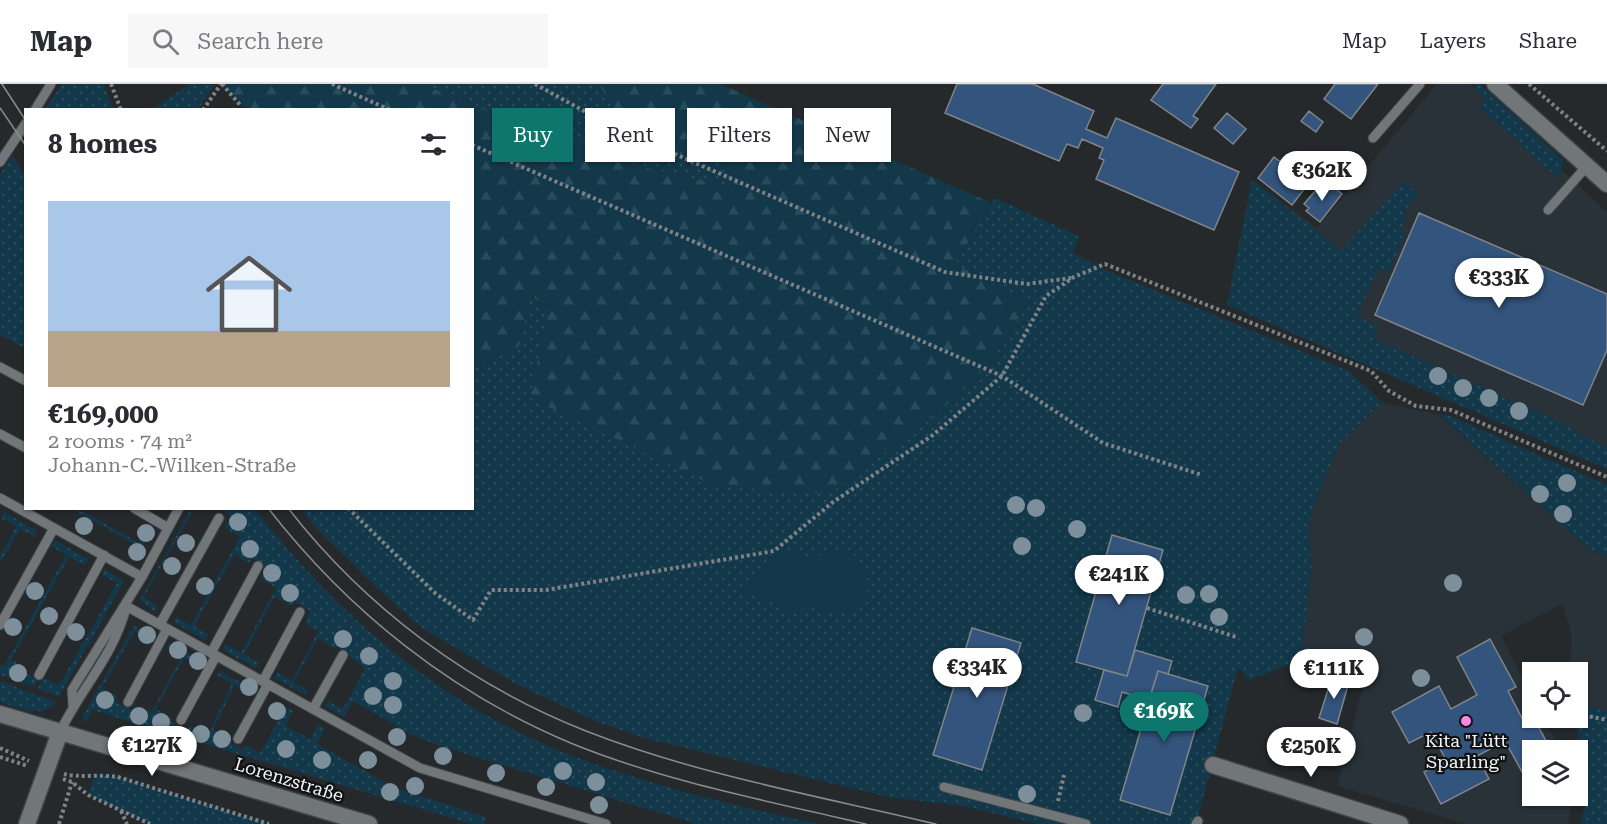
<!DOCTYPE html>
<meta charset="utf-8">
<style>
body{margin:0;font-family:"Roboto Serif",serif;background:#f7f7f7;color:#2b2b33;height:100vh;display:flex;flex-direction:column;font-size:22px;white-space:nowrap}
*{box-sizing:border-box;margin:0}
p{font-size:20px;color:#7c7c81}
.icon{flex:none;width:33px;height:33px;fill:none;stroke:currentColor;stroke-width:2;stroke-linecap:round;stroke-linejoin:round}
.map{position:relative;flex:1;overflow:hidden}
.drawer{position:absolute;left:24px;top:24px;width:450px;height:402px;display:flex;flex-direction:column;background:#fff;border-radius:0px;box-shadow:0 2px 4px #0004}
.drawer>*{flex:none}
.top-card{position:absolute;left:492px;top:24px;width:570px;height:54px;display:flex;gap:12px}
.tools{position:absolute;left:1522px;top:578px;display:grid;gap:12px}
.tools a{display:grid;place-items:center;width:66px;height:66px;border-radius:0px;background:#fff;box-shadow:0 2px 4px #0004;font-size:30px}
.price{position:absolute;translate:-50% -51px;padding:0 14px;border-radius:21px;background:#fff;color:#222;font-size:20px;line-height:39px;filter:drop-shadow(0 2px 3px #0008)}
.price::after{content:'';position:absolute;left:50%;top:36px;width:18px;height:14px;margin-left:-9px;background:inherit;clip-path:polygon(0 0,100% 0,50% 100%)}
.price.selected{background:#0f766e;color:#fff}
ul{padding:0;list-style:none}
li{display:grid;align-content:center;gap:12px;height:318px;padding:0 24px}
li span{display:grid;place-items:center;height:186px;border-radius:0px;color:#555}
li>.icon{margin-inline-start:auto}
span .icon{width:108px;height:108px;fill:#fffc;stroke-width:1}
li b{font-size:26px}
h2{display:flex;justify-content:space-between;align-items:center;height:72px;padding:0 24px;font-size:26px}
.chip{padding:0 21px;border-radius:0px;background:#fff;box-shadow:0 2px 4px #0004;font-size:21px;line-height:54px}
.chip.selected{background:#0f766e;color:#fff}
header{display:flex;align-items:center;gap:36px;box-sizing:border-box;height:84px;padding:0 30px;background:#fff;border-bottom:2px solid #e1e1e2}
header strong{font-size:28px}
nav{display:flex;gap:33px;margin-inline-start:auto;font-size:21px}
.search{width:420px;height:54px;background:#f7f7f7;display:flex;align-items:center;gap:15px;box-sizing:border-box;padding:0 21px;border-radius:0px;color:#7c7c81;font-size:22px}
.map>svg:first-child{display:block}
</style>
<header>
<strong>Map</strong>
<div class="search"><svg class="icon" aria-label="search" viewBox="0 0 24 24"><circle cx="10" cy="10" r="6"/><path d="M15 15l6 6"/></svg>Search here</div>
<nav><a>Map</a><a>Layers</a><a>Share</a></nav>
</header>
<div class="map">
<svg width="1607" height="740" viewBox="0 0 1607 740">
<defs>
<pattern id="grass-dots" width="8" height="8" patternUnits="userSpaceOnUse" patternTransform="scale(1.5)"><rect width="8" height="8" fill="#12384a"/><path d="M2 2h.1M6 6h.1" fill="none" stroke="#294c5c" stroke-width="1.8" stroke-linecap="round"/></pattern>
<pattern id="forest-firs" width="22" height="20" patternUnits="userSpaceOnUse" patternTransform="scale(1.5)"><rect width="22" height="20" fill="#12384a"/><path d="M5 1l3.5 6h-7zM16 11l3.5 6h-7z" fill="#294c5c"/></pattern>
</defs>
<rect width="100%" height="100%" fill="#25292b"/>
<path fill="#283238" d="M1437 0H1470L1607 128V375L1229 209 1252 96 1317 144Z
M1382 318 1439 331 1590 466 1607 472V627L1578 618V588H1570L1572 551 1562 520 1501 552 1533 614V633H1543L1560 666H1533V711H1573L1568 740H1466L1337 702 1364 599 1301 576 1312 478 1308 446 1315 418 1339 360Z"/>
<path fill="url(#grass-dots)" d="M62 0H104L113 25H45Z
M190 0 215 1 198 25H152Z
M421 0H599L616 29 737 88 733 103 629 80Z
M1476 0H1480L1563 76 1562 86 1557 93 1479 23 1486 15 1474 4Z
M12 71 25 91V264L0 251V90Z
M1252 96 1341 166 1404 98 1418 109 1405 126 1407 129 1400 146 1406 149 1388 189 1378 185 1357 231 1378 242 1374 255 1567 341 1582 352 1607 363V385L1227 221Z
M995 114 1079 152 1073 169 1108 187 1349 287 1382 318 1339 360 1315 418 1308 446 1312 478 1301 576 1249 596 1238 584 1196 740H1038L963 722 888 713 648 655 597 638 516 600 422 544 377 504 318 446 301 425 472 424 473 284 519 262 530 212 829 410 933 333 989 281 1023 227 1024 213 997 203 955 180Z
M1439 330 1450 332 1607 401V472L1590 466Z
M72 425H78L140 459 149 443 152 445 134 478 131 476 138 462Z
M191 425H194L144 513 158 522 155 528 140 516Z
M220 425H255C321 510 400 584 495 636 589 688 714 717 819 740H696L443 663 410 650 353 617 344 633 325 622 328 617 343 625 365 584 336 562 334 564 318 554 294 598 308 607 306 611 274 594 277 588 292 597 318 548 305 539 310 527 295 518 292 522 274 513 244 570 259 579 256 584 223 566 226 560 241 569 276 504 261 495 267 484 252 474 249 479 234 471 194 542 208 550 205 556 173 538 176 533 191 541 240 453 225 444 231 432Z
M4 428 37 447 35 453 20 445 0 480V471L16 443 1 434Z
M55 456 88 475 85 481 69 473 11 576 25 584 23 588 38 595 34 603 0 591V581L4 582 66 471 51 462Z
M105 485 124 497 59 613 38 605 43 593 59 601 117 499 102 491Z
M134 542 154 550 151 555 135 547 102 604 117 612 115 618 132 626 135 621 151 629 182 572 167 564 169 559 203 577 200 582 184 574 156 625 172 634 171 638 187 646 190 642 208 650 232 600 217 591 220 587 253 605 250 610 235 601 213 646 230 656 229 658 243 665 245 661 260 669 286 623 293 627 285 642 310 655 318 641 325 645 317 660 397 705 409 708 414 692 421 695 417 711 486 733 484 740H471L92 626 86 639 82 633Z
M0 597 56 618C42 636 18 623 0 618Z
M1578 618 1607 627V740H1581C1588 699 1588 672 1572 633H1578Z
M95 690 118 693 269 740H150L88 711Z"/>
<path fill="url(#forest-firs)" d="M222 0H421L629 80 733 103 736 88 616 29 599 0H720L992 119 955 180 997 203 1024 213 1023 227 989 281 933 333 829 410 715 402 530 314 549 224 531 212 519 262 473 284 472 26 245 25Z"/>
<path fill="#12384a" d="M845 464C869 475 879 520 848 529 834 533 820 525 808 520L797 529 758 512 743 510 774 467 812 473Z"/>
<path fill="#33547c" stroke="#818488" stroke-width="1.5" d="M957 0H1033L1094 27 1086 45 1107 54 1116 34 1239 88 1214 146 1096 95 1104 76 1099 74 1103 64 1082 55 1078 64 1067 60 1059 77 945 29Z
M1163 0H1216L1193 32 1198 35 1191 44 1151 16Z
M1335 0H1378L1351 35 1324 15Z
M1309 27 1323 38 1316 48 1301 37Z
M1227 29 1246 45 1233 60 1214 44Z
M1274 73 1309 99 1292 121 1258 94Z
M1328 99 1342 110 1320 138 1306 127 1309 124 1304 120 1315 107 1319 110Z
M1419 129 1607 210V266L1583 321 1375 231Z
M1112 451 1163 466 1127 592 1076 578Z
M972 544 1021 559 982 686 933 671Z
M1490 555 1516 603 1508 607 1523 636 1532 631 1551 666H1533V692L1526 695 1505 657 1477 672 1489 695 1441 720 1424 688 1446 676 1431 648 1409 659 1392 628 1439 602 1451 625 1477 611 1457 573Z
M1135 566 1172 577 1168 590 1158 587 1149 616 1122 608 1118 623 1095 616 1104 586 1127 592Z
M1158 587 1208 602 1170 731 1120 716Z
M1332 593 1349 598 1337 640 1319 634Z"/>
<g fill="none" stroke-linecap="round" stroke-linejoin="round">
<g stroke="#404446" stroke-width="11">
<path id="service" d="M35 26 51 0
M1373 54 1420 0
M0 78 26 39
M1548 126 1587 82
M0 283 26 297
M0 350 26 364
M0 414 142 493 72 606 73 621
M134 424 168 444
M142 493 179 424
M126 522 420 684 606 740
M160 540 219 434
M0 541 54 444
M211 569 258 482
M39 591 104 471
M263 597 300 528
M128 618 167 545
M313 625 343 571
M181 636 216 572
M60 648C80 606 114 571 126 524
M238 655 268 600
M944 703 1086 740
M1196 740 1198 737"/>
</g>
<g stroke="#404446" stroke-width="19">
<path id="minor" d="M1213 681 1400 740
M27 740 60 648"/>
</g>
<g stroke="#404446" stroke-width="19">
<path id="tertiary" d="M1495 0 1607 100
M0 630 369 740"/>
</g>
<path stroke="#7f8385" stroke-width="4" stroke-dasharray="3 3" stroke-linecap="butt" d="M111 0 121 26
M222 0 241 22
M332 0 390 26
M535 0 613 43 945 188 1027 200 1071 194
M1529 0 1607 67
M203 26 221 0
M472 61 1002 292 1103 359 1202 391
M348 424 435 509 473 536 491 506H546L774 467 833 418 933 351 1002 292 1046 212 1074 193 1105 180 1371 287 1389 307 1416 322 1451 326 1607 393
M1147 524 1236 553
M1578 630 1607 636
M0 664 29 677
M0 673 28 682
M64 690C78 694 100 690 118 693L269 740
M63 695 72 698 88 711 150 740
M1058 717 1064 691
M121 727 127 740
M59 740 72 698"/>
<use href="#service" stroke="#717679" stroke-width="9"/>
<use href="#minor" stroke="#717679" stroke-width="16"/>
<use href="#tertiary" stroke="#717679" stroke-width="16"/>
<path stroke="#898c8e" stroke-width="1.5" d="M2 0 26 37
M0 24 26 62
M268 424C348 527 452 610 573 660 667 698 768 717 866 740
M288 424C365 523 469 601 586 647 698 691 819 712 936 740"/>
</g>
<g fill="#7c8f9b">
<circle cx="1438" cy="292" r="9"/>
<circle cx="1463" cy="304" r="9"/>
<circle cx="1489" cy="314" r="9"/>
<circle cx="1519" cy="327" r="9"/>
<circle cx="1567" cy="399" r="9"/>
<circle cx="1540" cy="410" r="9"/>
<circle cx="1016" cy="421" r="9"/>
<circle cx="1036" cy="424" r="9"/>
<circle cx="1563" cy="430" r="9"/>
<circle cx="238" cy="438" r="9"/>
<circle cx="84" cy="442" r="9"/>
<circle cx="1077" cy="445" r="9"/>
<circle cx="146" cy="449" r="9"/>
<circle cx="186" cy="459" r="9"/>
<circle cx="1022" cy="462" r="9"/>
<circle cx="250" cy="465" r="9"/>
<circle cx="137" cy="468" r="9"/>
<circle cx="172" cy="482" r="9"/>
<circle cx="272" cy="489" r="9"/>
<circle cx="1453" cy="499" r="9"/>
<circle cx="205" cy="502" r="9"/>
<circle cx="35" cy="507" r="9"/>
<circle cx="290" cy="509" r="9"/>
<circle cx="1209" cy="510" r="9"/>
<circle cx="1186" cy="511" r="9"/>
<circle cx="49" cy="532" r="9"/>
<circle cx="1219" cy="533" r="9"/>
<circle cx="13" cy="543" r="9"/>
<circle cx="76" cy="548" r="9"/>
<circle cx="147" cy="551" r="9"/>
<circle cx="1364" cy="553" r="9"/>
<circle cx="343" cy="555" r="9"/>
<circle cx="178" cy="566" r="9"/>
<circle cx="369" cy="572" r="9"/>
<circle cx="198" cy="577" r="9"/>
<circle cx="18" cy="589" r="9"/>
<circle cx="1421" cy="594" r="9"/>
<circle cx="393" cy="597" r="9"/>
<circle cx="249" cy="603" r="9"/>
<circle cx="373" cy="612" r="9"/>
<circle cx="105" cy="616" r="9"/>
<circle cx="393" cy="621" r="9"/>
<circle cx="277" cy="627" r="9"/>
<circle cx="1083" cy="629" r="9"/>
<circle cx="139" cy="632" r="9"/>
<circle cx="161" cy="638" r="9"/>
<circle cx="201" cy="650" r="9"/>
<circle cx="397" cy="653" r="9"/>
<circle cx="222" cy="655" r="9"/>
<circle cx="286" cy="665" r="9"/>
<circle cx="443" cy="672" r="9"/>
<circle cx="322" cy="676" r="9"/>
<circle cx="368" cy="676" r="9"/>
<circle cx="563" cy="687" r="9"/>
<circle cx="496" cy="689" r="9"/>
<circle cx="596" cy="698" r="9"/>
<circle cx="415" cy="702" r="9"/>
<circle cx="546" cy="703" r="9"/>
<circle cx="390" cy="708" r="9"/>
<circle cx="1027" cy="710" r="9"/>
<circle cx="599" cy="721" r="9"/>
</g>
<circle fill="#fc86e3" stroke="#0f1112" stroke-width="2" cx="1466" cy="637" r="6"/>
<g text-anchor="middle" stroke-width="4.5" stroke-linejoin="round" paint-order="stroke">
<g font-size="18" fill="#f2f5f6" stroke="#0f1112">
<text x="1466" y="663">Kita "Lütt<tspan x="1466" dy="21">Sparling"</tspan></text>
</g>
<g font-size="18" fill="#f2f5f6" stroke="#0f1112">
<text transform="translate(289 696) rotate(17)" y="6">Lorenzstraße</text>
</g>
</g>
</svg>
<div class="tools">
<a><svg class="icon" aria-label="locate" viewBox="0 0 24 24"><circle cx="12" cy="12" r="6"/><path d="M12 2v4M12 18v4M2 12h4M18 12h4"/></svg></a>
<a><svg class="icon" aria-label="layers" viewBox="0 0 24 24"><path d="M12 4l9 5-9 5-9-5zM3 14l9 5 9-5"/></svg></a>
</div>
<b class="price" style="left:1322px;top:118px">€362K</b>
<b class="price" style="left:1499px;top:225px">€333K</b>
<b class="price" style="left:1119px;top:522px">€241K</b>
<b class="price" style="left:977px;top:615px">€334K</b>
<b class="price" style="left:1334px;top:616px">€111K</b>
<b class="price selected" style="left:1164px;top:659px">€169K</b>
<b class="price" style="left:152px;top:693px">€127K</b>
<b class="price" style="left:1311px;top:694px">€250K</b>
<div class="top-card">
<a class="chip selected">Buy</a>
<a class="chip">Rent</a>
<a class="chip">Filters</a>
<a class="chip">New</a>
</div>
<section class="drawer">
<h2>8 homes<svg class="icon" aria-label="filters" viewBox="0 0 24 24"><path d="M4 7h16M4 17h16"/><circle cx="9" cy="7" r="2"/><circle cx="15" cy="17" r="2"/></svg></h2>
<ul>
<li><span style="background:linear-gradient(#a9c7e8 70%,#b9a48a 0)"><svg class="icon" aria-label="home" viewBox="0 0 24 24"><path d="M3 11l9-7 9 7M6 9v11h12V9"/></svg></span><div><b>€169,000</b><p>2 rooms · 74 m²</p><p>Johann-C.-Wilken-Straße</p></div></li>
</ul>
</section>
</div>
